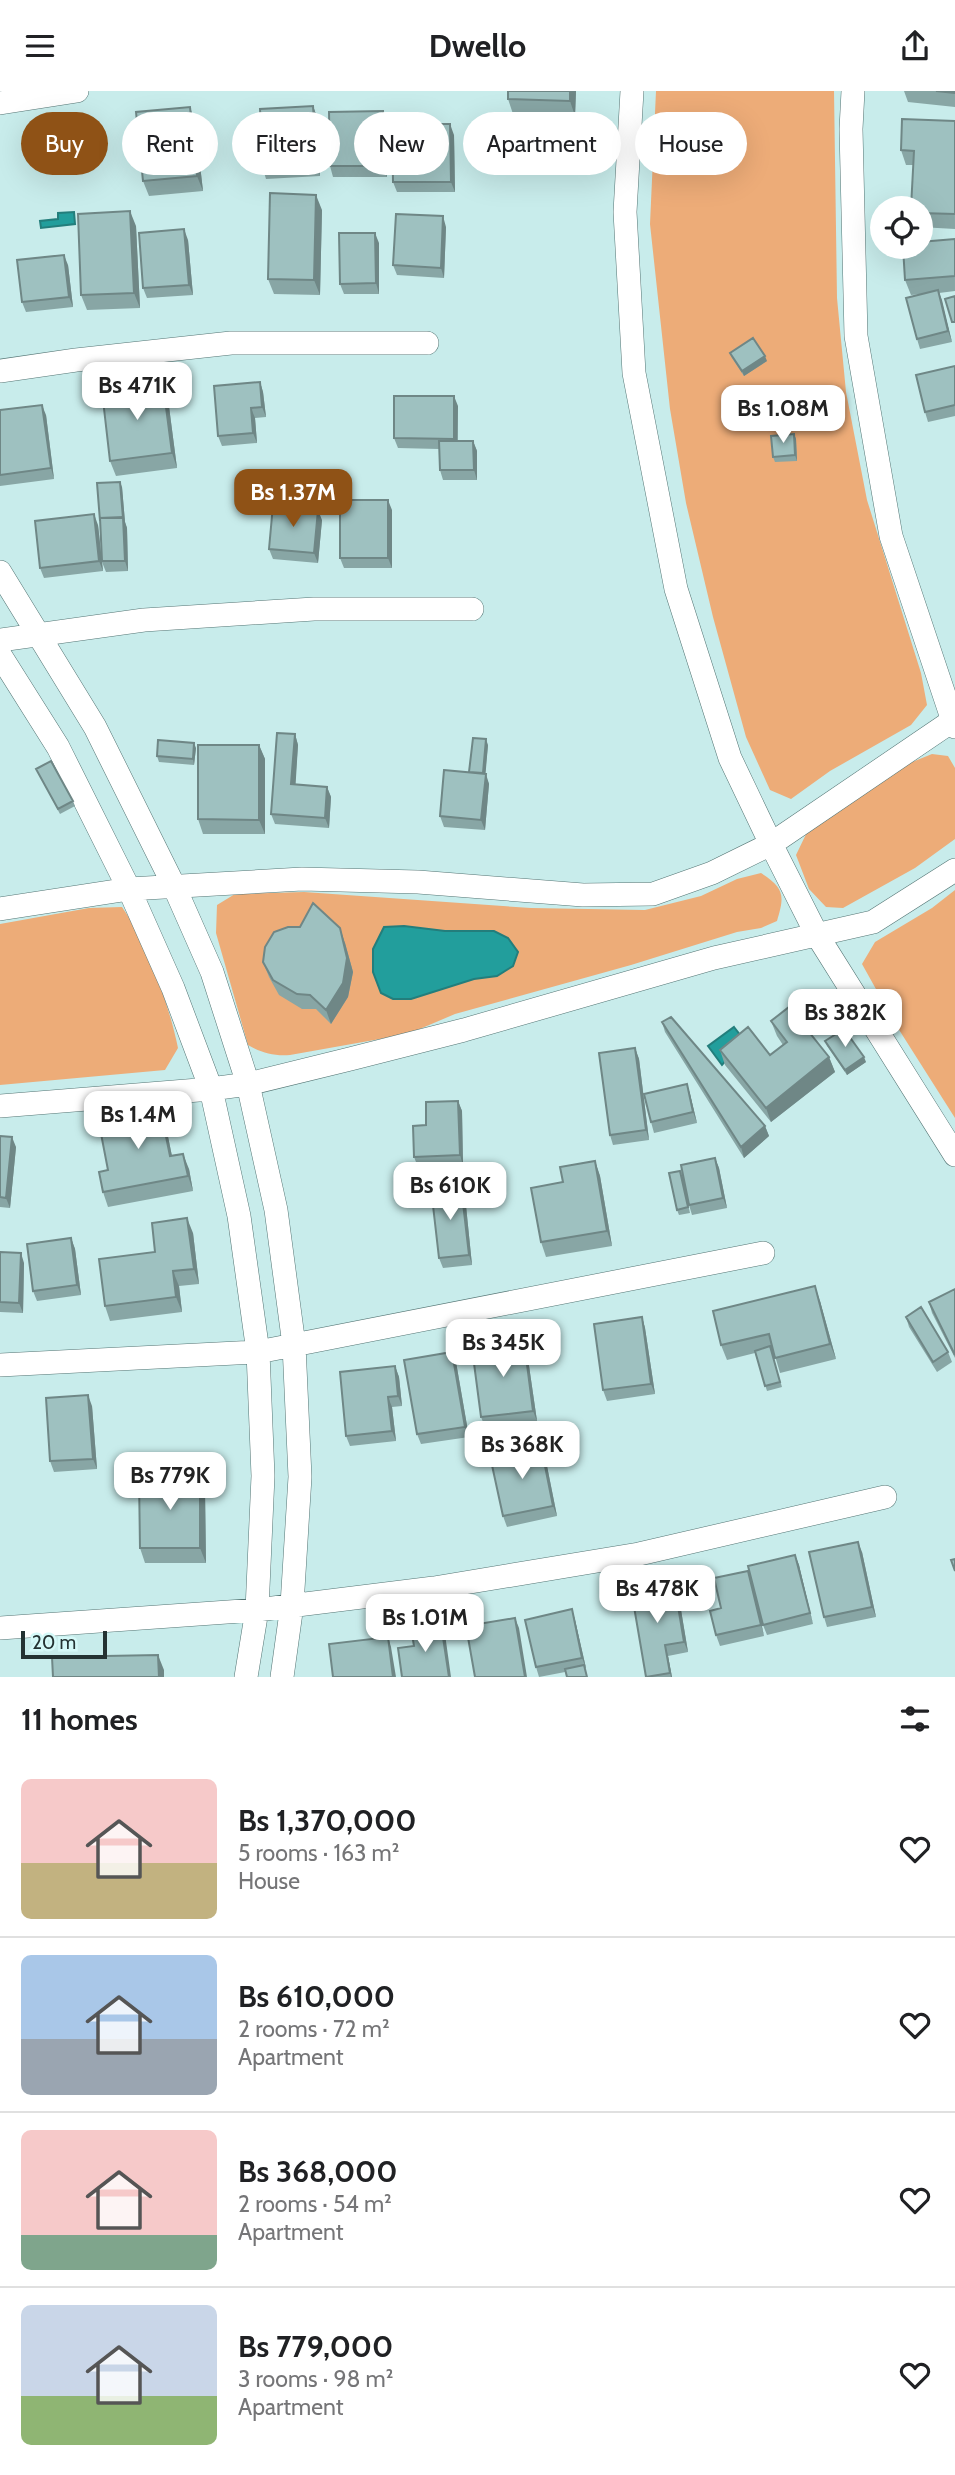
<!DOCTYPE html>
<meta charset="utf-8">
<style>
body{margin:0;font-family:Cabin,sans-serif;background:#f6f6f6;color:#202124;height:100vh;display:flex;flex-direction:column;font-size:26px;white-space:nowrap}
*{box-sizing:border-box;margin:0}
p{font-size:23px;color:#757577}
.icon{flex:none;width:38px;height:38px;fill:none;stroke:currentColor;stroke-width:2;stroke-linecap:round;stroke-linejoin:round}
.map{position:relative;height:1586px;overflow:hidden}
.drawer{display:flex;flex-direction:column;background:#fff;flex:1}
.drawer>*{flex:none}
.banner{position:absolute;left:21px;top:21px;width:914px;height:63px;display:flex;gap:14px}
.buttons{position:absolute;left:870px;top:105px;display:grid;gap:14px}
.buttons a{display:grid;place-items:center;width:63px;height:63px;border-radius:50%;background:#fff;box-shadow:0 7px 28px #0002;font-size:35px}
.scale{position:absolute;left:21px;bottom:18px;width:86px;box-sizing:border-box;padding-left:7px;border:4px solid #243232;border-top:0;font-size:19px;line-height:24px;white-space:nowrap;color:#243232;-webkit-text-stroke:5px #d5f9f8;paint-order:stroke}
.price{position:absolute;translate:-50% -60px;padding:0 16px;border-radius:14px;background:#fff;color:#222;font-size:23px;line-height:46px;filter:drop-shadow(0 2px 4px #0008)}
.price::after{content:'';position:absolute;left:50%;top:42px;width:21px;height:16px;margin-left:-10px;background:inherit;clip-path:polygon(0 0,100% 0,50% 100%)}
.price.on{background:#8f5216;color:#fff}
ul{padding:0;list-style:none}
li{display:flex;align-items:center;gap:21px;height:175px;padding:0 21px}
li+li{border-top:2px solid #e0e0e0}
li span{display:grid;place-items:center;flex:none;width:196px;height:140px;border-radius:10px;color:#555}
li>.icon{margin-inline-start:auto}
span .icon{width:84px;height:84px;fill:#fffc;stroke-width:1}
li b{font-size:30px}
h2{display:flex;justify-content:space-between;align-items:center;height:84px;padding:0 21px;font-size:30px}
.pill{padding:0 24px;border-radius:32px;background:#fff;box-shadow:0 7px 28px #0002;font-size:24px;line-height:63px}
.pill.on{background:#8f5216;color:#fff}
header{display:flex;justify-content:space-between;align-items:center;height:91px;padding:0 21px;background:#fff;font-size:32px;font-weight:700}
.map>svg:first-child{display:block}
</style>
<header><svg class="icon" aria-label="menu" viewBox="0 0 24 24"><path d="M4 6h16M4 12h16M4 18h16"/></svg>Dwello<svg class="icon" aria-label="share" viewBox="0 0 24 24"><path d="M12 15V3M7 8l5-5 5 5M5 13v7h14v-7"/></svg></header>
<div class="map">
<svg width="955" height="1586" viewBox="0 0 955 1586">
<rect width="100%" height="100%" fill="#c8eceb"/>
<path fill="#edac78" d="M656 0H834L837 207 846 301 867 409 921 582 927 614 911 634 830 680 791 708 770 699 746 646 713 526 686 412 670 318 650 133Z
M932 663 948 665 955 677V748L915 777 843 817 826 816 809 798 796 764 809 737 895 678Z
M761 782C784 797 785 804 777 830L761 837 737 841 631 874 455 923 408 943 290 964C273 965 262 962 248 954L216 842 217 814 235 803 304 801 531 817 645 819 701 805 737 788Z
M955 799V1027L896 934 862 873 875 851 932 817Z
M122 816C147 852 169 913 178 957L165 979 0 994V833L89 817Z"/>
<path fill="#229e9c" stroke="#237e7c" stroke-width="2" d="M74 121 75 133 41 137 40 130 58 128V122Z
M404 835 445 840H494L508 847 518 861 513 875 497 885 474 888 411 908H393L381 902 373 881V858L384 836Z
M734 936 744 949 722 974 708 955Z"/>
<g fill="none" stroke-linecap="round" stroke-linejoin="round">
<g stroke="#547574" stroke-width="24">
<path id="minor" d="M632 0 625 121 634 282 676 498 730 667 771 753 817 844 955 1064
M853 0 851 38 856 245 891 445 955 636
M0 12 77 0
M0 280 76 269 231 252H427
M0 481 95 636 174 795 212 881 248 993 276 1119 294 1254 300 1386 292 1514 282 1586
M0 549 144 529 314 518H472
M0 564 58 656 129 798 173 897 211 998 239 1125 258 1261 263 1385 257 1519 246 1586
M0 818 129 798 302 788 418 791 583 804 653 803 712 782 771 753 955 628
M0 1015 211 998 248 993 350 968 464 939 714 867 873 831 955 779
M0 1274 258 1261 763 1162
M0 1537 257 1519 434 1497 639 1463 885 1406"/>
</g>
<use href="#minor" stroke="#fff" stroke-width="23"/>
</g>
<path fill="#88a6a5" d="M508 0H576L575 25 513 23 508 8Z
M904 0H955V16L908 11Z
M313 15 317 26 320 85 266 88 263 78Z
M955 30V138L920 136V117L913 74H906L901 59Z
M195 31 203 100 149 105 143 90Z
M387 31V86H333L330 75Z
M454 44 455 101H397L393 91Z
M322 119 320 204 274 203 268 188Z
M136 135 140 217 87 219 81 204Z
M446 136 444 187 397 184 393 174Z
M955 148V200L939 202 952 251 920 258 917 248 923 203 911 204 905 189Z
M188 149 193 204 147 207 143 197Z
M379 152V203H344L340 193Z
M68 174 73 216 26 221 22 211Z
M730 262 767 270 744 285 732 267Z
M955 275V325L928 331 925 321Z
M260 291 263 301 266 326 255 327 257 352 222 355 218 345Z
M168 308 177 377 116 385 110 370Z
M458 315V350H473L477 360V389H443L440 379 439 358 398 357 394 347Z
M0 319 46 324 54 388 0 395Z
M794 343 796 348 797 370 775 371 773 366Z
M122 396 125 431 127 437 128 480 106 481 102 471 103 480 44 487 40 477 98 434 102 470Z
M392 419V477H344L340 467Z
M322 429 318 472 273 468 269 458Z
M295 643 298 654 295 693 327 696 331 706 329 737 275 733 271 723Z
M259 654 265 668V743H203L198 728Z
M488 654 485 683 489 693 485 739 444 736 440 725Z
M196 657 194 674 159 671 157 665Z
M36 678 73 710 75 715 60 723Z
M345 852 353 881 348 906 331 933 316 918H302L279 904 269 886 263 871Z
M771 930 829 966 835 981 771 1031 725 974 720 959 770 964 783 954 777 945Z
M662 931 765 1035 769 1045 744 1067 665 941Z
M825 950 866 971 847 984 827 955Z
M635 957 639 968 649 1049 613 1054 610 1044Z
M687 993 690 1003 697 1032 654 1042 651 1031Z
M458 1010 462 1020 463 1074 418 1076 414 1066 426 1034Z
M165 1031 172 1065 189 1078 193 1100 108 1116 103 1101 108 1079Z
M0 1045 16 1056 10 1117 0 1116Z
M715 1067 719 1077 727 1117 692 1124 689 1114Z
M595 1070 600 1085 612 1155 546 1166 541 1151Z
M682 1085 690 1122 679 1124 677 1119Z
M461 1095 465 1105 472 1174 443 1177 439 1167Z
M193 1142 199 1193 179 1195 182 1221 110 1230 105 1215 155 1161Z
M71 1147 75 1158 81 1204 37 1210 33 1200Z
M0 1161 24 1172 23 1222 0 1221Z
M955 1198V1267L932 1222 929 1211Z
M820 1210 836 1268 780 1282 773 1258H771L782 1296 767 1300 755 1262 727 1269 721 1254Z
M642 1226 645 1237 655 1303 607 1310 603 1299Z
M906 1226 948 1261 952 1271 937 1281 909 1236Z
M452 1261 456 1271 469 1346 421 1353 417 1343Z
M527 1261 537 1330 485 1336 481 1326Z
M395 1275 399 1286 402 1315 392 1316 396 1350 350 1355 346 1345Z
M92 1315 97 1378 54 1381 50 1370Z
M541 1355 545 1365 557 1425 507 1436 503 1425Z
M205 1400 206 1472H145L140 1457Z
M862 1461 876 1526 827 1536 824 1526Z
M795 1464 799 1474 813 1533 767 1544 763 1534Z
M748 1480 752 1490 764 1545 720 1555 716 1544 721 1517Z
M678 1501 688 1561 668 1565 672 1586H647Z
M572 1518 575 1529 586 1577 539 1586 536 1576Z"/>
<path fill="#6f8786" d="M570 0H576L575 25 570 10Z
M313 15 317 26 320 85 317 75Z
M190 16 195 31 203 100 197 85Z
M383 20 387 31V86L383 75Z
M450 33 454 44 455 101 451 91Z
M316 104 322 119 320 204 314 189Z
M130 120 136 135 140 217 134 202Z
M443 125 446 136 444 187 441 177Z
M184 138 188 149 193 204 189 194Z
M375 142 379 152V203L376 192Z
M64 164 68 174 73 216 69 206Z
M938 199 942 209 952 251 948 240Z
M765 265 767 270 744 285 742 280Z
M260 291 263 301 266 326 262 316Z
M163 293 168 308 177 377 172 362Z
M454 305 458 315 457 358 454 348Z
M42 314 46 324 54 388 51 377Z
M251 317 255 327 257 352 253 342Z
M794 343 796 348 797 370 795 364Z
M473 350 477 360V389L474 379Z
M120 391 122 396 125 431 127 437 128 480 125 470Z
M388 409 392 419V477L388 467Z
M318 419 322 429 318 472 314 462Z
M94 423 98 434 103 480 99 470Z
M295 643 298 654 295 703 291 693Z
M486 648 488 654 485 689 483 683Z
M194 652 196 657 194 674 193 668Z
M259 654 265 668V743L259 729Z
M486 683 489 693 485 739 481 729Z
M327 696 331 706 329 737 325 727Z
M340 837 345 852 353 881 348 906 331 933 326 919Z
M635 957 639 968 649 1049 646 1039Z
M829 966 835 981 771 1031 766 1017Z
M864 966 866 971 847 984 845 979Z
M687 993 690 1003 697 1032 693 1021Z
M458 1010 462 1020 463 1074 460 1064Z
M160 1016 165 1031 175 1080 170 1065Z
M765 1035 769 1045 744 1067 741 1056Z
M12 1046 16 1056 10 1117 6 1107Z
M183 1063 189 1078 193 1100 188 1085Z
M715 1067 719 1077 727 1117 723 1107Z
M595 1070 600 1085 612 1155 607 1140Z
M461 1095 465 1105 472 1174 469 1164Z
M187 1127 193 1142 199 1193 194 1178Z
M71 1147 75 1158 81 1204 77 1194Z
M21 1162 24 1172 23 1222 19 1212Z
M173 1180 179 1195 182 1221 176 1206Z
M815 1195 820 1210 836 1268 830 1253Z
M642 1226 645 1237 655 1303 651 1293Z
M524 1250 527 1261 537 1330 533 1320Z
M452 1261 456 1271 469 1346 465 1336Z
M395 1275 399 1286 402 1315 398 1305Z
M88 1304 92 1315 97 1378 93 1368Z
M388 1306 392 1316 396 1350 392 1340Z
M541 1355 545 1365 557 1425 553 1415Z
M200 1385 205 1400 206 1472 200 1457Z
M858 1451 862 1461 876 1526 872 1516Z
M795 1464 799 1474 813 1533 810 1522Z
M748 1480 752 1490 764 1545 761 1534Z
M674 1491 678 1501 688 1561 684 1551Z
M572 1518 575 1529 586 1577 582 1567Z
M515 1527 519 1537 527 1586H525Z
M441 1533 445 1543 451 1586H449Z
M388 1546 391 1556 396 1586H393Z
M665 1554 668 1565 672 1586H671L670 1582Z
M158 1564 164 1579V1586H159Z"/>
<path fill="#9ec1c0" stroke="#6f8786" stroke-width="2" d="M508 0H570V10L508 8Z
M936 0H955V2Z
M313 15 317 75 263 78 260 18Z
M190 16 197 85 143 90 136 21Z
M383 20V75H330L329 21Z
M902 28 955 30V123L920 122V117H911L914 60 901 59Z
M392 33H450L451 91H393Z
M270 102 316 104 314 189 268 188Z
M130 120 134 202 81 204 78 123Z
M396 123 443 125 441 177 393 174Z
M184 138 189 194 143 197 139 142Z
M339 142H375L376 192 340 193Z
M955 148V185L905 189 903 156H920V151Z
M64 164 69 206 22 211 17 169Z
M938 199 948 240 917 248 906 207Z
M955 205V231H952L945 208Z
M753 247 765 265 742 280 730 262Z
M955 275V314L925 321 916 284Z
M260 291 262 316 251 317 253 342 218 345 214 295Z
M163 293 172 362 110 370 102 300Z
M394 305H454V348L394 347Z
M42 314 51 377 0 384V319Z
M794 343 795 364 773 366 771 345Z
M439 350H473L474 379H440Z
M120 391 123 427H100V430L97 392Z
M340 409H388V467H340Z
M273 414 318 419 314 462 269 458Z
M94 423 99 470 40 477 35 430Z
M123 426 125 470H102L100 427Z
M277 642 295 643 291 693 327 696 325 727 271 723Z
M473 647 486 648 483 682 469 681Z
M158 649 194 652 193 668 157 665Z
M198 654H259V729L198 728Z
M51 670 73 710 58 718 36 678Z
M444 679 486 683 481 729 440 725Z
M313 812 340 837 347 867 343 892 326 919 310 904 297 903 273 889 263 871 265 856 274 841 288 836H300Z
M789 916 829 966 766 1017 720 959 748 936 770 964 787 951 771 930Z
M671 926 765 1035 741 1056 662 931Z
M844 938 864 966 845 979 825 950Z
M635 957 646 1039 610 1044 599 962Z
M687 993 693 1021 651 1031 644 1003Z
M458 1010 460 1064 414 1066 413 1035 426 1034V1011Z
M160 1016 170 1065 183 1063 188 1085 103 1101 99 1081 108 1079 98 1027Z
M0 1045 12 1046 6 1107 0 1106Z
M715 1067 723 1107 689 1114 681 1074Z
M595 1070 607 1140 541 1151 531 1097 563 1091 560 1076Z
M680 1080 688 1116 677 1119 669 1082Z
M461 1095 469 1164 439 1167 431 1097Z
M187 1127 194 1178 173 1180 176 1206 105 1215 99 1168 155 1161 152 1132Z
M71 1147 77 1194 33 1200 27 1153Z
M0 1161 21 1162 19 1212 0 1211Z
M815 1195 830 1253 775 1267 769 1243 721 1254 713 1220Z
M955 1198V1264L929 1211Z
M921 1216 948 1261 933 1271 906 1226Z
M642 1226 651 1293 603 1299 594 1233Z
M524 1250 533 1320 481 1326 472 1257Z
M770 1255 780 1291 765 1295 755 1260Z
M452 1261 465 1336 417 1343 404 1269Z
M395 1275 398 1305 388 1306 392 1340 346 1345 340 1281Z
M88 1304 93 1368 50 1370 46 1307Z
M541 1355 553 1415 503 1425 490 1365Z
M200 1385V1457H140L139 1386Z
M858 1451 872 1516 824 1526 809 1461Z
M795 1464 810 1522 763 1534 748 1475Z
M955 1468V1480L951 1469Z
M748 1480 761 1534 716 1544 710 1520 721 1517 714 1487Z
M674 1491 684 1551 665 1554 670 1582 646 1586 631 1498Z
M572 1518 582 1567 536 1576 525 1529Z
M515 1527 525 1586H475L466 1535Z
M441 1533 449 1586H402L398 1557 414 1555 411 1537Z
M388 1546 393 1586H333L329 1553Z
M158 1564 159 1586H53L52 1566Z
M584 1574 587 1586H567L565 1578Z"/>
</svg>
<div class="buttons">
<a><svg class="icon" aria-label="locate" viewBox="0 0 24 24"><circle cx="12" cy="12" r="6"/><path d="M12 2v4M12 18v4M2 12h4M18 12h4"/></svg></a>
</div>
<div class="scale">20 m</div>
<b class="price" style="left:137px;top:331px">Bs 471K</b>
<b class="price" style="left:783px;top:354px">Bs 1.08M</b>
<b class="price on" style="left:293px;top:438px">Bs 1.37M</b>
<b class="price" style="left:845px;top:958px">Bs 382K</b>
<b class="price" style="left:138px;top:1060px">Bs 1.4M</b>
<b class="price" style="left:450px;top:1131px">Bs 610K</b>
<b class="price" style="left:503px;top:1288px">Bs 345K</b>
<b class="price" style="left:522px;top:1390px">Bs 368K</b>
<b class="price" style="left:170px;top:1421px">Bs 779K</b>
<b class="price" style="left:657px;top:1534px">Bs 478K</b>
<b class="price" style="left:425px;top:1563px">Bs 1.01M</b>
<div class="banner">
<a class="pill on">Buy</a>
<a class="pill">Rent</a>
<a class="pill">Filters</a>
<a class="pill">New</a>
<a class="pill">Apartment</a>
<a class="pill">House</a>
</div>
</div>
<section class="drawer">
<h2>11 homes<svg class="icon" aria-label="filters" viewBox="0 0 24 24"><path d="M4 7h16M4 17h16"/><circle cx="9" cy="7" r="2"/><circle cx="15" cy="17" r="2"/></svg></h2>
<ul>
<li><span style="background:linear-gradient(#f6c9c9 60%,#c2b280 0)"><svg class="icon" aria-label="home" viewBox="0 0 24 24"><path d="M3 11l9-7 9 7M6 9v11h12V9"/></svg></span><div><b>Bs 1,370,000</b><p>5 rooms · 163 m²</p><p>House</p></div><svg class="icon" aria-label="heart" viewBox="0 0 24 24"><path d="M12 20l-8-8c-3-5 5-10 8-4 3-6 11-1 8 4z"/></svg></li>
<li><span style="background:linear-gradient(#a9c7e8 60%,#9aa5b1 0)"><svg class="icon" aria-label="home" viewBox="0 0 24 24"><path d="M3 11l9-7 9 7M6 9v11h12V9"/></svg></span><div><b>Bs 610,000</b><p>2 rooms · 72 m²</p><p>Apartment</p></div><svg class="icon" aria-label="heart" viewBox="0 0 24 24"><path d="M12 20l-8-8c-3-5 5-10 8-4 3-6 11-1 8 4z"/></svg></li>
<li><span style="background:linear-gradient(#f6c9c9 75%,#7fa58c 0)"><svg class="icon" aria-label="home" viewBox="0 0 24 24"><path d="M3 11l9-7 9 7M6 9v11h12V9"/></svg></span><div><b>Bs 368,000</b><p>2 rooms · 54 m²</p><p>Apartment</p></div><svg class="icon" aria-label="heart" viewBox="0 0 24 24"><path d="M12 20l-8-8c-3-5 5-10 8-4 3-6 11-1 8 4z"/></svg></li>
<li><span style="background:linear-gradient(#c9d6e8 65%,#8fb573 0)"><svg class="icon" aria-label="home" viewBox="0 0 24 24"><path d="M3 11l9-7 9 7M6 9v11h12V9"/></svg></span><div><b>Bs 779,000</b><p>3 rooms · 98 m²</p><p>Apartment</p></div><svg class="icon" aria-label="heart" viewBox="0 0 24 24"><path d="M12 20l-8-8c-3-5 5-10 8-4 3-6 11-1 8 4z"/></svg></li>
</ul>
</section>
